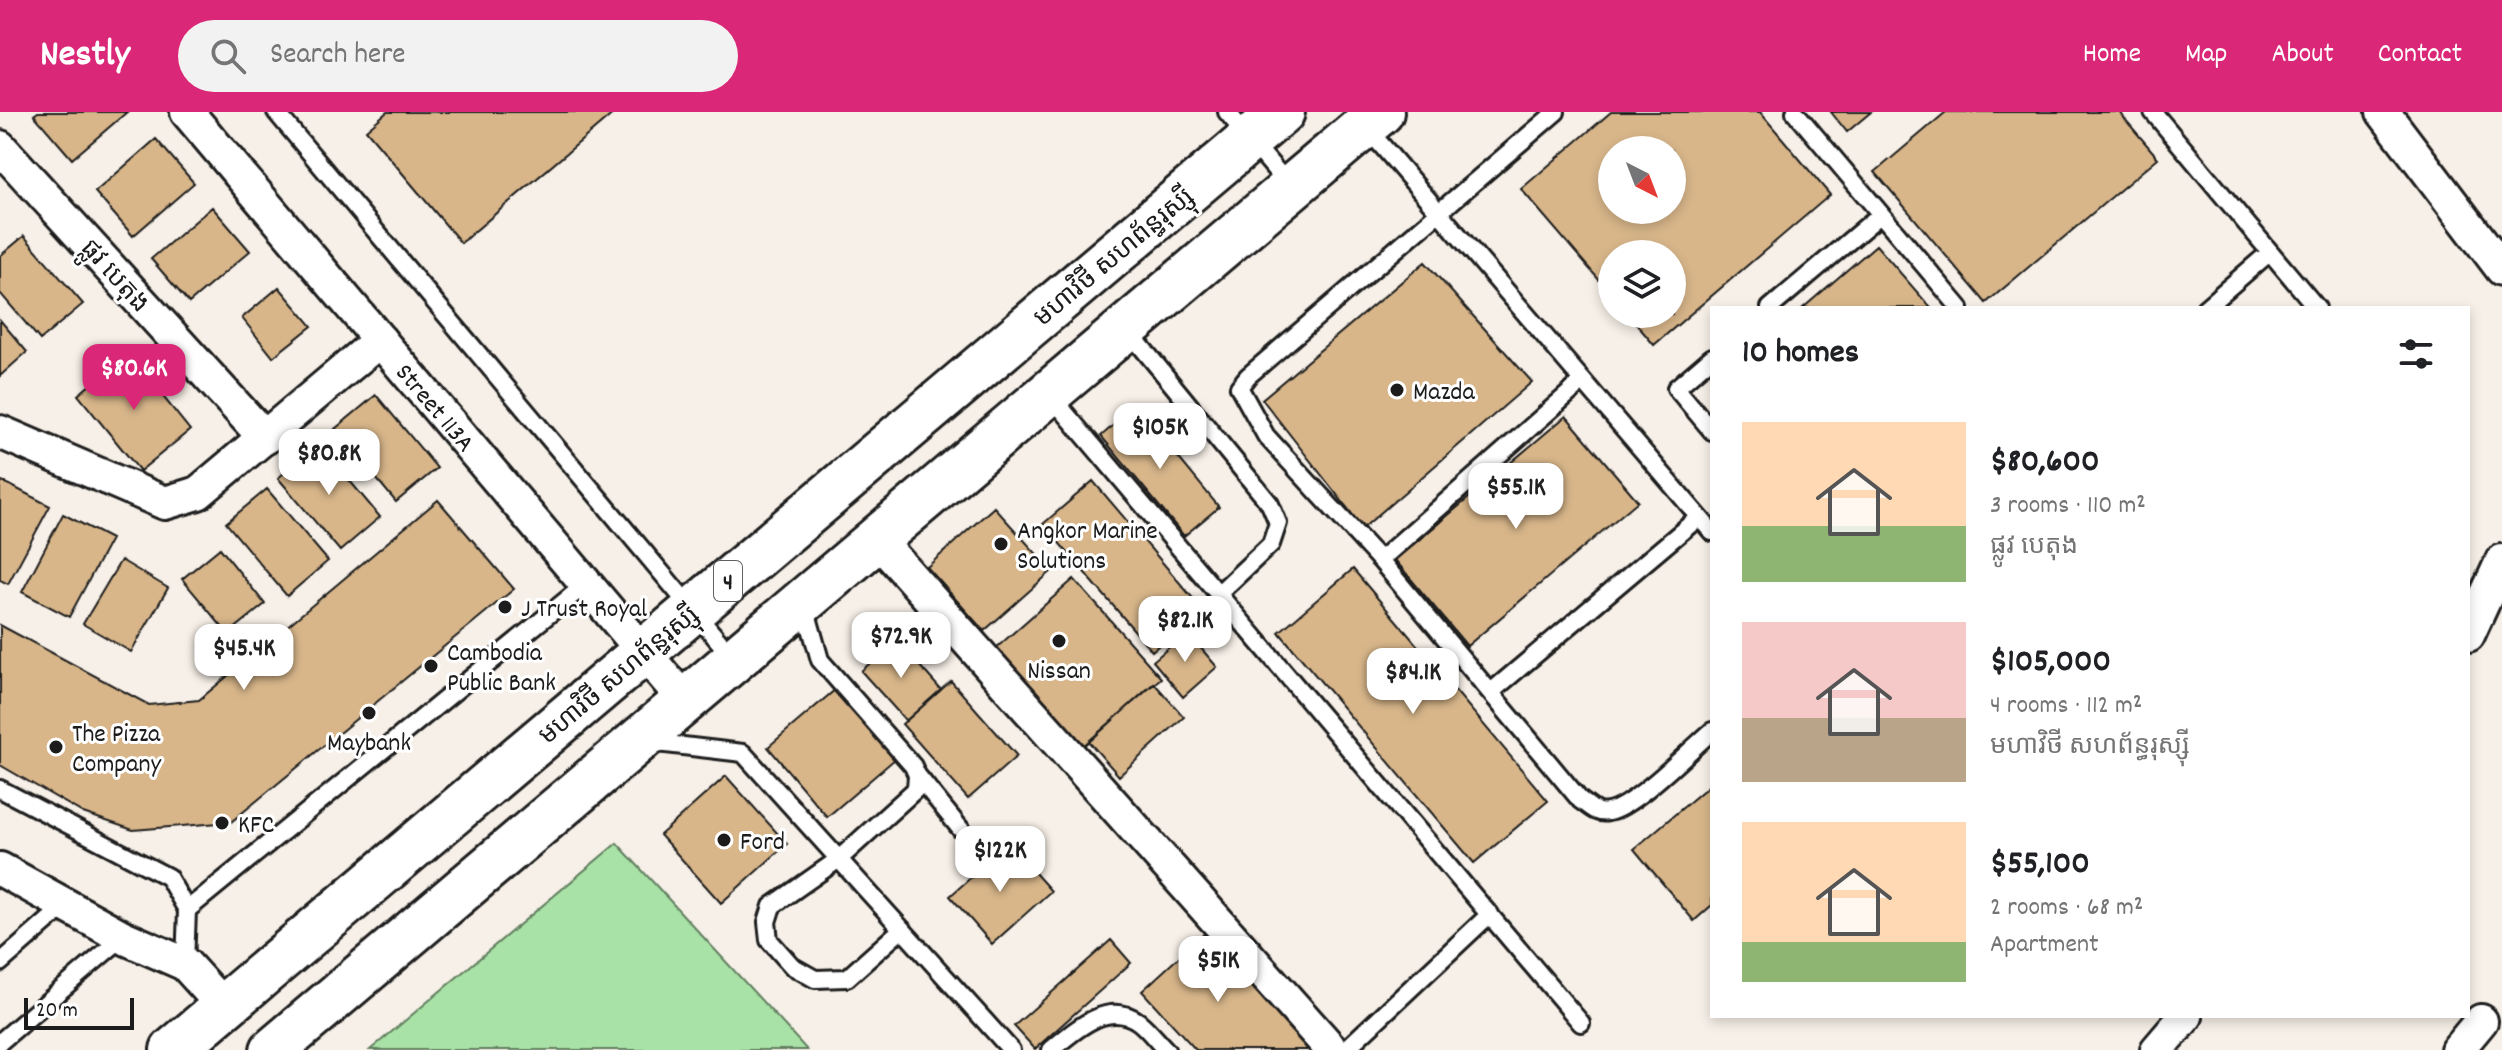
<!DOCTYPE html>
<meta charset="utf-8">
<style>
body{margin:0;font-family:Dekko,"Noto Sans Khmer",sans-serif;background:#f2f2f2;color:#202124;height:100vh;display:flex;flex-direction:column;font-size:30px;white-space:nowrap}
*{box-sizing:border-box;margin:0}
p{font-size:26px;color:#757577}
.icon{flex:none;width:44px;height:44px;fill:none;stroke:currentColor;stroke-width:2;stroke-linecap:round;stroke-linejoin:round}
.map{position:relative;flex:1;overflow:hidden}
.panel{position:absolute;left:1710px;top:194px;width:760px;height:712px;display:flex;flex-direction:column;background:#fff;border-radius:0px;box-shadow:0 4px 12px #0003}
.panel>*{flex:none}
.needle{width:52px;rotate:138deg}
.controls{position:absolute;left:1598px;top:24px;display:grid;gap:16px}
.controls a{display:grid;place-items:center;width:88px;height:88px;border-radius:50%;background:#fff;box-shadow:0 4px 12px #0003;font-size:40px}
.scale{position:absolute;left:24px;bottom:20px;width:110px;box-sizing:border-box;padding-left:8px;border:4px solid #1c1c1c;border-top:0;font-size:22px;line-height:28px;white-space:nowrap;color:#1c1c1c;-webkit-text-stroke:6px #fff;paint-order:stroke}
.price{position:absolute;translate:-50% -68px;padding:0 18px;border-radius:16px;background:#fff;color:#222;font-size:26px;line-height:52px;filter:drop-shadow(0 2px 4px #0008)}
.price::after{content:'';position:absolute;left:50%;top:48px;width:24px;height:18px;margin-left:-12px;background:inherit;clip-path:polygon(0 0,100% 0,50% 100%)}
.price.current{background:#db2777;color:#fff}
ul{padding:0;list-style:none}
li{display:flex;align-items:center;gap:24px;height:200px;padding:0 32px}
li span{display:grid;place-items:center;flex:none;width:224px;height:160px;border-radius:0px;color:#555}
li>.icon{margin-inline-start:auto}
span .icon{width:96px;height:96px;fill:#fffc;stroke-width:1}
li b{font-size:34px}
h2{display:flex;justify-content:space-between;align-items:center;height:96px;padding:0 32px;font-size:34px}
header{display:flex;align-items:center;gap:48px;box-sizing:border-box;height:112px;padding:0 40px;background:#db2777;color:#fff}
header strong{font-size:38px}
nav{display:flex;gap:44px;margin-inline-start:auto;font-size:28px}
.search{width:560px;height:72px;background:#f2f2f2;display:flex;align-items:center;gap:20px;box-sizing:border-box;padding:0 28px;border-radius:44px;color:#757577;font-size:30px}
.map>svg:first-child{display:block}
</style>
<header>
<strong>Nestly</strong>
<div class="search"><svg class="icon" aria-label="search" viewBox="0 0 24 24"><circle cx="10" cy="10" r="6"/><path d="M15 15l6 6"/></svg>Search here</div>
<nav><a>Home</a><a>Map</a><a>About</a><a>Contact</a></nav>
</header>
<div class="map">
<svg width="2502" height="938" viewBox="0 0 2502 938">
<rect width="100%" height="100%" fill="#f7f0e8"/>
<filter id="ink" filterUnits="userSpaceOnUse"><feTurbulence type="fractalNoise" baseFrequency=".0125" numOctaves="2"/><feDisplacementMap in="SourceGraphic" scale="16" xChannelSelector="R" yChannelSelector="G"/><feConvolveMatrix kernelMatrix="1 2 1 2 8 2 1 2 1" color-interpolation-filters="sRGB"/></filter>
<g filter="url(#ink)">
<path fill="#a9e2a6" stroke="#627f61" stroke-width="2" d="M617 731 807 938H370Z"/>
<path fill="#d8b68a" stroke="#1c1c1c" stroke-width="2" fill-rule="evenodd" d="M38 0H127L72 47 34 3Z
M387 0H615L461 131 366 18Z
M1611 0H1760L1830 83 1654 233 1628 202H1672V142H1612V183L1521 77ZM1612 38H1672V98H1612Z
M1831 0H1871L1847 20Z
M1946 0H2119L2158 46 1986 191 1875 60Z
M156 27 194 71 133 124 95 80Z
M212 95 250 139 189 191 151 147Z
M24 124 83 192 40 228 0 181V144Z
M1876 133 1931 196H1803Z
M1425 150 1532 270 1363 416 1262 287Z
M279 175 312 214 273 245 242 206Z
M0 208 27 240 0 264Z
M128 241 190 318 140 359 78 283Z
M376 283 437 356 396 390 335 317Z
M1136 294 1219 395 1184 424 1101 324Z
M1566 304 1638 389 1467 534 1395 448Z
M319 332 380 405 340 439 278 366Z
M2 369 50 394 8 472 0 468V373Z
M1093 369 1202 497 1152 539 1043 412Z
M267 377 328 449 287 484 226 411Z
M438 388 514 477 231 710 133 718 83 701 0 653V513L149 593 199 588Z
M994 395 1052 459 984 519 927 455Z
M63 402 111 427 69 505 22 480Z
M220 436 265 492 228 522 182 467Z
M121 448 168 476 131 540 83 512Z
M1353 457 1548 689 1474 751 1279 520Z
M1074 467 1161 566 1082 635 995 537Z
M1187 520 1217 555 1183 585 1153 549Z
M897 528 941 578 906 609 861 559Z
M951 569 1017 644 968 687 902 612Z
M1154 571 1184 605 1119 664 1089 630Z
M836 577 895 647 827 705 768 635Z
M726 664 787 732 721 791 660 723Z
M1712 671V793L1694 809 1634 737Z
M1009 732 1051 779 992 832 950 784Z
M1205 821 1309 937 1308 938H1196L1142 879Z
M1111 828 1131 851 1035 937 1014 914Z"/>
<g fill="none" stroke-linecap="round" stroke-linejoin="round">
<g stroke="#1c1c1c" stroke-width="22">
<path id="service" d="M276 0 732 545
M1227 0 1290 75
M1556 0 1248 264 1239 275 1266 324 1380 448 1580 688C1589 694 1596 703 1608 700 1633 696 1690 638 1712 619
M1795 0 1960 196
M2153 0 2317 196
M1366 15 1712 420
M1770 196 1881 102
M2205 196 2270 140
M1127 217 1270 392 1278 411 1271 432 1218 482
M1712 245 1676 276 1712 319
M1050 283 1581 911
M1380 448 1583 269
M804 491 820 548 913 654 917 663 916 677 839 747 772 794 767 810 769 828 792 854 815 867 847 866 902 817
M1491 580 1699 405
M649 630 743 641 1011 938
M917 663 971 730
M0 677 168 765 187 798 185 852
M187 798 586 472
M0 851 65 794
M0 930 123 825
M1051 938C1075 918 1108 887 1139 910 1149 918 1157 929 1166 938
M1345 938 1490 802"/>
</g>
<g stroke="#1c1c1c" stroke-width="38">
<g id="minor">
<path id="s1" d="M187 0 685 589"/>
<path d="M2383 0 2502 157"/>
<path d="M0 35 265 326"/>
<path d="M0 320 165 391 198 381 380 228"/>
<path d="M877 427 1332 938"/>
<path d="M2468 523 2502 449"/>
<path d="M0 757 123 825 185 852 224 895"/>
<path d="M2157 938 2186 904"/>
<path d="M2457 938 2481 909"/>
</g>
</g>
<g stroke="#1c1c1c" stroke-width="50">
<path id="trunk" d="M173 938 1282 0
M273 938 1381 0"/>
</g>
<use href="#service" stroke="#fff" stroke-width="16"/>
<use href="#minor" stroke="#fff" stroke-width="32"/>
<use href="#trunk" stroke="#fff" stroke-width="44"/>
</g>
</g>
<g fill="#1c1c1c" stroke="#fff" stroke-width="3">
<circle cx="1397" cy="278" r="8"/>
<circle cx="1001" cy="432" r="8"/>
<circle cx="505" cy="495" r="8"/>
<circle cx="1059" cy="529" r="8"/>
<circle cx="431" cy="554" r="8"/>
<circle cx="369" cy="601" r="8"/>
<circle cx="56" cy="635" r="8"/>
<circle cx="222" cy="711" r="8"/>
<circle cx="724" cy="728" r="8"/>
</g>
<g text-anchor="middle" stroke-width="6" stroke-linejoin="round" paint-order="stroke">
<rect fill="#fff" stroke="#606060" stroke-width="2" x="714" y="449" width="28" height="40" rx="6"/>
<g font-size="24" font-weight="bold" fill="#1c1c1c">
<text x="728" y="477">4</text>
</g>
<g font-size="26" fill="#1c1c1c" stroke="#fff">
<text transform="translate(1113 144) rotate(-40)" y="9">មហាវិថី សហព័ន្ធរុស្ស៊ី</text>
<text transform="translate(116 163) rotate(48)" y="9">ផ្លូវ បេតុង</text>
<text dy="9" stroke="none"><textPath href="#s1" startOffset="386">Street 113A</textPath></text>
<text transform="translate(618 562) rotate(-40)" y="9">មហាវិថី សហព័ន្ធរុស្ស៊ី</text>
</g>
<g font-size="26" fill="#1c1c1c" stroke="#fff" text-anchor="start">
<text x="1413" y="287">Mazda</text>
<text x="1017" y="426">Angkor Marine<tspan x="1017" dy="30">Solutions</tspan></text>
<text x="521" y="504">J Trust Royal</text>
<text x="447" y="548">Cambodia<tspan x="447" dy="30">Public Bank</tspan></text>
<text x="1059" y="566" text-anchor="middle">Nissan</text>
<text x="72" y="629">The Pizza<tspan x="72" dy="30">Company</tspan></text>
<text x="369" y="638" text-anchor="middle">Maybank</text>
<text x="238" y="720">KFC</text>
<text x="740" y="737">Ford</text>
</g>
</g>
</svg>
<div class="controls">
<a><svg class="needle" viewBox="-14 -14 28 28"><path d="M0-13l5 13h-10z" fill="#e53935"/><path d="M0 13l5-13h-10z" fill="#757577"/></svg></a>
<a><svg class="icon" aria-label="layers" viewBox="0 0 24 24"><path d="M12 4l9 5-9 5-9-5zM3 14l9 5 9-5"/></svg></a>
</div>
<div class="scale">20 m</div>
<b class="price current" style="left:134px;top:300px">$80.6K</b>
<b class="price" style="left:1160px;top:359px">$105K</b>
<b class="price" style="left:329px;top:385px">$80.8K</b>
<b class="price" style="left:1516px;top:419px">$55.1K</b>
<b class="price" style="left:1185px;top:552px">$82.1K</b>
<b class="price" style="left:901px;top:568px">$72.9K</b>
<b class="price" style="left:244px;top:580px">$45.4K</b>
<b class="price" style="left:1413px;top:604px">$84.1K</b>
<b class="price" style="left:1000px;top:782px">$122K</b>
<b class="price" style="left:1218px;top:892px">$51K</b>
<section class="panel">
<h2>10 homes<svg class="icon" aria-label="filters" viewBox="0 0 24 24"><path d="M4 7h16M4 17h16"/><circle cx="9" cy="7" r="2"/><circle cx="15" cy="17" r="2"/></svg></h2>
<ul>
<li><span style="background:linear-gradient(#ffd9b3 65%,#8fb573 0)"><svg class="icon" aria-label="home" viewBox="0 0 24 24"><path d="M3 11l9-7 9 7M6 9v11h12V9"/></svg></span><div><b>$80,600</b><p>3 rooms · 110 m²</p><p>ផ្លូវ បេតុង</p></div></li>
<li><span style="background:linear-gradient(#f6c9c9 60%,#b9a48a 0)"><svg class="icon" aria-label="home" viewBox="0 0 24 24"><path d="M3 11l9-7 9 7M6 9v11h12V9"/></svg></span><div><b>$105,000</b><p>4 rooms · 112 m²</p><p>មហាវិថី សហព័ន្ធរុស្ស៊ី</p></div></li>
<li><span style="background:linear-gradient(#ffd9b3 75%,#8fb573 0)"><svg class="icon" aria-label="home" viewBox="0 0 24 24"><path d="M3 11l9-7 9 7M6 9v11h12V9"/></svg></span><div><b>$55,100</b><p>2 rooms · 68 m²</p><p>Apartment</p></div></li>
</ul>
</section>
</div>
